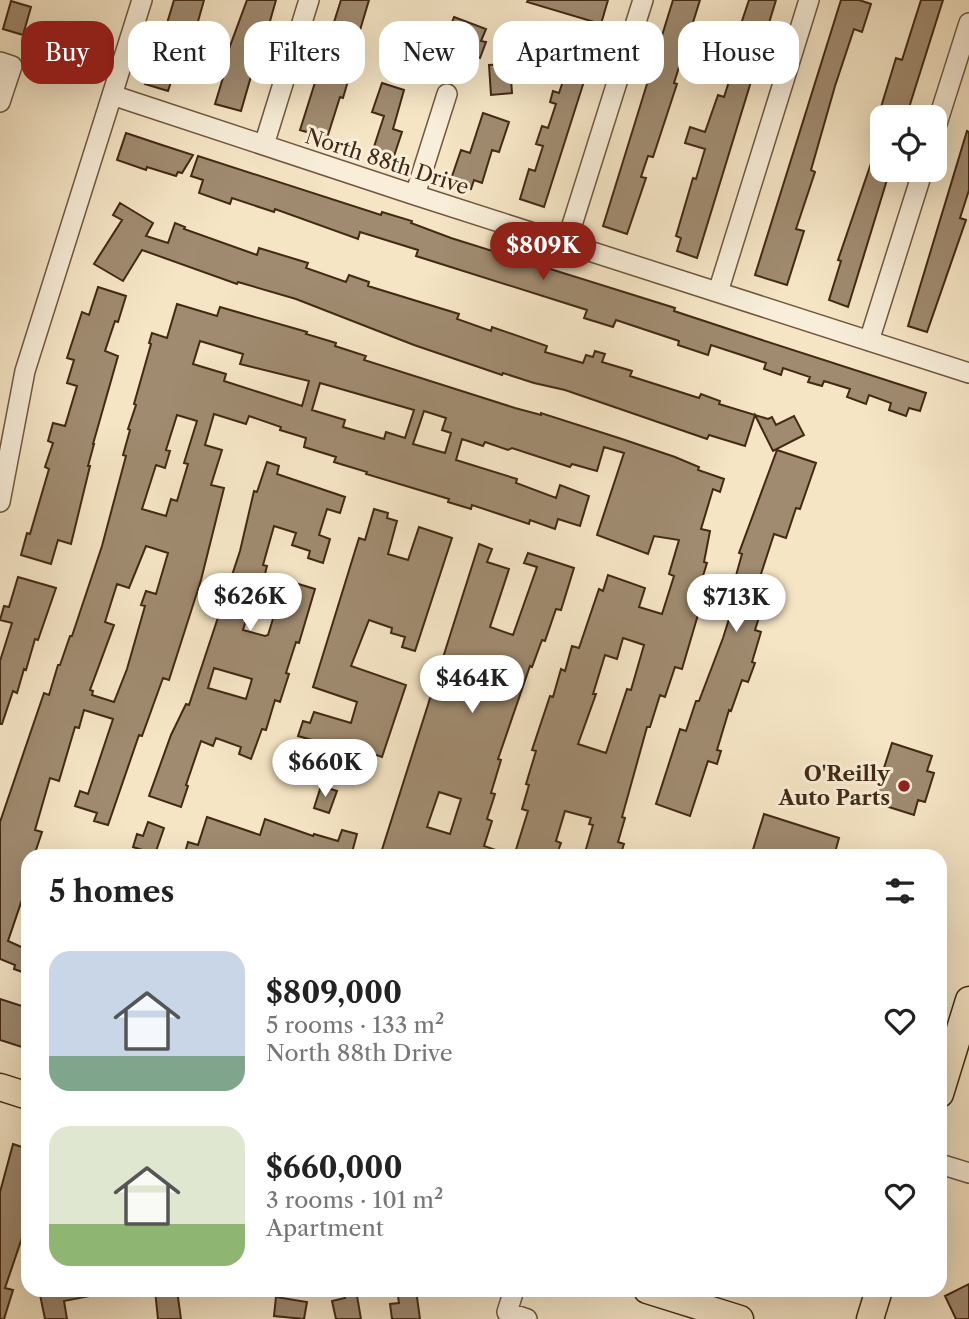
<!DOCTYPE html>
<meta charset="utf-8">
<style>
body{margin:0;font-family:"Libre Caslon Text",serif;background:#f6f6f6;color:#222;height:100vh;display:flex;flex-direction:column;font-size:26px;white-space:nowrap}
*{box-sizing:border-box;margin:0}
p{font-size:23px;color:#767676}
.icon{flex:none;width:38px;height:38px;fill:none;stroke:currentColor;stroke-width:2;stroke-linecap:round;stroke-linejoin:round}
.map{position:relative;flex:1;overflow:hidden}
.sheet{position:absolute;left:21px;top:849px;width:926px;height:448px;display:flex;flex-direction:column;background:#fff;border-radius:21px;box-shadow:0 7px 28px #0002}
.sheet>*{flex:none}
.guide{position:absolute;left:21px;top:21px;width:928px;height:63px;display:flex;gap:14px}
.buttons{position:absolute;left:870px;top:105px;display:grid;gap:14px}
.buttons a{display:grid;place-items:center;width:77px;height:77px;border-radius:14px;background:#fff;box-shadow:0 7px 28px #0002;font-size:35px}
.price{position:absolute;translate:-50% -60px;padding:0 16px;border-radius:24px;background:#fff;color:#222;font-size:23px;line-height:46px;filter:drop-shadow(0 2px 4px #0008)}
.price::after{content:'';position:absolute;left:50%;top:42px;width:21px;height:16px;margin-left:-10px;background:inherit;clip-path:polygon(0 0,100% 0,50% 100%)}
.price.selected{background:#8f2418;color:#fff}
ul{padding:0;list-style:none}
li{display:flex;align-items:center;gap:21px;height:175px;padding:0 28px}
li span{display:grid;place-items:center;flex:none;width:196px;height:140px;border-radius:21px;color:#555}
li>.icon{margin-inline-start:auto}
span .icon{width:84px;height:84px;fill:#fffc;stroke-width:1}
li b{font-size:30px}
h2{display:flex;justify-content:space-between;align-items:center;height:84px;padding:0 28px;font-size:30px}
.chip{padding:0 24px;border-radius:21px;background:#fff;box-shadow:0 7px 28px #0002;font-size:24px;line-height:63px}
.chip.selected{background:#8f2418;color:#fff}
.map>svg:first-child{display:block}
</style>
<div class="map">
<svg width="969" height="1319" viewBox="0 0 969 1319">
<rect width="100%" height="100%" fill="#f5e5c5"/>
<filter id="stains"><feTurbulence type="fractalNoise" baseFrequency=".00286" numOctaves="4"/><feColorMatrix values="0 0 0 0 .2 0 0 0 0 .09 0 0 0 0 .02 0 0 0 .5 -.17"/></filter>
<radialGradient id="worn" r=".72"><stop offset=".6" stop-color="#630" stop-opacity="0"/><stop offset="1" stop-color="#630" stop-opacity=".3"/></radialGradient>
<path fill="#a08b70" stroke="#432914" stroke-width="2" fill-rule="evenodd" d="M174 0H204L190 50 182 48 168 91 145 84 155 49 159 50Z
M247 0H276L257 67 254 66 241 111 215 104 229 58 226 57Z
M341 0H369L352 57 349 56 342 79 348 81 343 98 340 97 327 138 300 130Z
M528 0H608L601 24 527 2Z
M673 0H700L674 83 677 84 653 157 648 156 641 177 646 178 627 234 603 226Z
M749 0H776L697 258 677 251 681 238 676 236 693 178 696 179 705 149 685 143 690 127 705 132 718 95 724 97 742 41 736 39Z
M841 0H859L871 4 862 32 854 29 835 86 811 170 815 172 796 229 804 231 787 285 755 275Z
M921 0H943L906 117H878L896 58 902 60Z
M11 1 31 7 23 35 3 29Z
M454 17 486 29 481 41 486 42 480 58 444 44Z
M408 24 431 43 410 69 387 50Z
M568 42 594 50 544 207 520 199 529 169 535 171 543 146 536 144 542 126 548 128 556 104 550 102 553 91 559 93 569 63 562 60Z
M510 64 512 93 491 95 489 65Z
M382 83 404 90 393 129 402 132 392 162 371 156 384 116 372 112Z
M483 113 509 122 499 152 492 150 482 183 474 180 471 189 450 182 461 150 470 153Z
M967 131 969 132V190L960 218 966 220 927 332 908 326Z
M126 133 165 146 193 155 182 173 178 172 176 176 147 167 146 170 117 160Z
M880 137H882V170H890L848 307 829 300 841 261 838 260Z
M198 156 381 215 382 212 412 221 411 223 451 238 675 308 674 311 759 339 926 393 920 411 909 408 906 416 889 410 891 403 869 395 866 404 847 397 850 389 824 381 822 386 808 382 810 377 783 368 781 375 764 369 766 363 711 345 708 355 678 345 679 341 616 320 613 327 584 318 587 310 416 256 418 250 360 232 358 239 275 209 274 212 232 198 230 204 199 193 203 180 191 176Z
M120 203 153 223 146 236 168 243 175 223 185 227 184 229 257 255 259 248 308 263 306 268 346 282 349 275 369 282 368 286 459 314 457 319 491 331 492 327 547 346 545 352 583 363 586 355 593 357 595 351 605 354 602 362 632 371 630 376 699 398 701 394 720 401 719 404 768 419 772 417 776 425 794 416 804 435 773 451 755 415 745 446 709 435 707 439 565 390 534 383 503 373 502 375 414 345 296 299 238 282 237 284 142 250 123 281 94 264 122 220 113 215Z
M98 287 126 296 118 322 115 321 105 351 118 356 93 444H94L88 466H90L71 544 58 540 51 564 21 555 27 533 30 534 49 469 45 467 53 443 48 441 53 423 65 426 77 386 67 383 74 360 67 358 82 312 89 315Z
M177 304 217 316 220 307 307 332 306 334 336 343 335 346 366 356 364 360 515 408 541 415V413L622 439 675 457 699 467 698 470 724 479 720 492 713 489 701 529 710 531 704 562 707 563 699 589 705 591 682 669 675 667 665 697 660 695 650 727H647L622 817 625 818 618 842 624 844 620 856H584L593 825 589 824 591 818 565 811 556 841 561 843 556 856H514L528 811 522 809 529 785 526 784 536 751 532 750 550 696 553 697 561 669 565 671 572 646 579 648 599 589 603 591 608 575 645 588 639 607 662 614 674 576 669 574 679 540 654 536 648 554 597 535 624 453 604 447 597 471 572 464 570 467 512 448 508 450 485 442 483 446 462 439 456 460 517 479 516 483 556 498 560 485 589 496 580 526 558 519 555 529 530 520 529 524 472 505 471 509 448 502 449 499 366 474 367 472 334 462 336 457 304 447 306 438 280 430 281 427 249 416 246 424 214 414 205 445 222 450 211 485 224 488 201 580 169 680 163 678 142 736 139 735 108 825 94 821 97 813 75 806 80 791 88 794 113 719 84 710 79 728 75 727 59 781 50 778 35 830 42 832 34 856H28V866L24 879 28 882 8 941 28 950V974L14 969 15 965 0 959V822L44 693 49 695 58 665H60L70 636H72L102 546 126 456 123 455 130 430 128 429 136 405 134 404 151 344 149 343 152 333 167 338ZM200 341 243 354 240 364 309 381 302 406 224 381 226 374 193 364ZM320 383 414 410 405 438 386 432 384 439 343 427 345 420 312 410ZM424 411 446 418 442 430 451 433 445 453 413 444ZM177 415 197 421 184 463 188 464 177 501 171 499 166 516 142 509 156 465 165 468 170 451 166 450ZM146 546 168 553 156 594 146 591 141 605 145 606 127 669 114 702 92 695 93 691 90 690 114 625 105 622 117 584 129 588ZM623 638 644 645 631 690 627 689 606 753 578 744 596 694H593L605 655 617 659Z
M777 450 816 463 800 509 796 508 786 538 774 534 760 577 771 580 755 630 761 632 752 662 755 663 748 682 742 680 731 711 729 710 717 750 721 751 717 764 708 761 690 816 656 804 680 729 686 731 696 701H699L723 638 741 581 735 579 742 554 739 553Z
M267 462 279 466 277 474 345 497 340 513 327 509 319 535 330 539 323 563 308 558 310 551 292 545 296 533 274 526 263 565 267 566 265 574 315 589 299 643 296 642 286 673 289 674 280 702 275 700 266 730 262 729 251 759 239 754 241 747 216 738 213 746 201 741 186 785 188 786 181 807 149 796 171 735 186 704 189 705 240 551 254 491 257 492ZM253 587 280 596 268 635 265 636 243 630 246 620 243 619ZM214 668 252 679 246 699 208 688Z
M374 509 388 513 387 518 397 521 388 554 408 560 419 527 452 538 415 651 402 647 405 637 391 633 392 628 369 620 351 666 406 685 382 757 353 747 351 751 298 736 303 721 310 723 314 712 351 723 357 702 313 687 359 538 365 540Z
M479 544 492 549 487 562 509 569 490 627 513 635 537 567 524 563 528 553 574 568 561 610 556 609 545 641 542 640 532 667 530 666 498 759 501 760 491 793 495 794 487 819 492 821 484 846 507 854V856H461L449 852V856H380ZM439 792 461 799 450 834 427 827Z
M18 577 56 588 38 640 35 639 26 670 24 669 17 693 13 691 2 724H0V661L12 623 0 620 4 606 9 607Z
M892 743 932 756 927 771 934 773 925 802 918 800 914 815 873 802Z
M321 786 337 791 329 813 314 808Z
M764 814 839 838 834 856H751Z
M207 817 260 835 265 819 313 836 314 834 338 841 342 830 357 834 351 856H184L188 842 198 845Z
M148 822 164 828 155 854 133 847 137 834 143 836Z
M0 999 28 1008V1049L0 1040Z
M13 1144 28 1149V1220L5 1288 13 1290 4 1319H0V1192Z
M969 1284V1319H956L945 1296Z
M39 1290H95V1295L64 1301 67 1319H45Z
M155 1290H177L181 1319H158Z
M344 1290H356L361 1319H336L332 1301 345 1298Z
M397 1290H416L420 1319H392L390 1304 399 1303Z
M276 1297 307 1302 304 1319 274 1316Z"/>
<g fill="none" stroke-linecap="round" stroke-linejoin="round">
<g stroke="#705840" stroke-width="22">
<path id="minor" d="M0 62 12 66 0 102
M112 95 415 195 969 373
M934 133 969 23
M264 145 309 0
M415 195 447 94
M566 244 643 0
M718 292 809 0
M869 341 923 170
M0 502 25 371 142 0
M940 1164 969 1173
M514 1290 507 1312 527 1319"/>
</g>
<g stroke="#432914" stroke-width="29">
<path id="major" d="M0 1087 28 1096
M940 1094 969 1000
M647 1290 740 1319
M870 1319 879 1290"/>
</g>
<use href="#minor" stroke="#f8eed9" stroke-width="19"/>
<use href="#major" stroke="#f5e5c5" stroke-width="26"/>
</g>
<circle fill="#8f2418" stroke="#f8eed9" stroke-width="2.5" cx="904" cy="786" r="7"/>
<g text-anchor="middle" stroke-width="6" stroke-linejoin="round" paint-order="stroke">
<g font-size="21" fill="#432914" stroke="#f8eed9">
<text transform="translate(387 162) rotate(18)" y="7">North 88th Drive</text>
</g>
<g font-size="21" font-weight="bold" fill="#432914" stroke="#f8eed9" text-anchor="end">
<text x="890" y="781">O'Reilly<tspan x="890" dy="24">Auto Parts</tspan></text>
</g>
</g>
<rect width="100%" height="100%" filter="url(#stains)"/>
<rect width="100%" height="100%" fill="url(#worn)"/>
</svg>
<div class="buttons">
<a><svg class="icon" aria-label="locate" viewBox="0 0 24 24"><circle cx="12" cy="12" r="6"/><path d="M12 2v4M12 18v4M2 12h4M18 12h4"/></svg></a>
</div>
<b class="price selected" style="left:543px;top:282px">$809K</b>
<b class="price" style="left:250px;top:633px">$626K</b>
<b class="price" style="left:736px;top:634px">$713K</b>
<b class="price" style="left:472px;top:715px">$464K</b>
<b class="price" style="left:325px;top:799px">$660K</b>
<div class="guide">
<a class="chip selected">Buy</a>
<a class="chip">Rent</a>
<a class="chip">Filters</a>
<a class="chip">New</a>
<a class="chip">Apartment</a>
<a class="chip">House</a>
</div>
<section class="sheet">
<h2>5 homes<svg class="icon" aria-label="filters" viewBox="0 0 24 24"><path d="M4 7h16M4 17h16"/><circle cx="9" cy="7" r="2"/><circle cx="15" cy="17" r="2"/></svg></h2>
<ul>
<li><span style="background:linear-gradient(#c9d6e8 75%,#7fa58c 0)"><svg class="icon" aria-label="home" viewBox="0 0 24 24"><path d="M3 11l9-7 9 7M6 9v11h12V9"/></svg></span><div><b>$809,000</b><p>5 rooms · 133 m²</p><p>North 88th Drive</p></div><svg class="icon" aria-label="heart" viewBox="0 0 24 24"><path d="M12 20l-8-8c-3-5 5-10 8-4 3-6 11-1 8 4z"/></svg></li>
<li><span style="background:linear-gradient(#dfe7d0 70%,#8fb573 0)"><svg class="icon" aria-label="home" viewBox="0 0 24 24"><path d="M3 11l9-7 9 7M6 9v11h12V9"/></svg></span><div><b>$660,000</b><p>3 rooms · 101 m²</p><p>Apartment</p></div><svg class="icon" aria-label="heart" viewBox="0 0 24 24"><path d="M12 20l-8-8c-3-5 5-10 8-4 3-6 11-1 8 4z"/></svg></li>
</ul>
</section>
</div>
